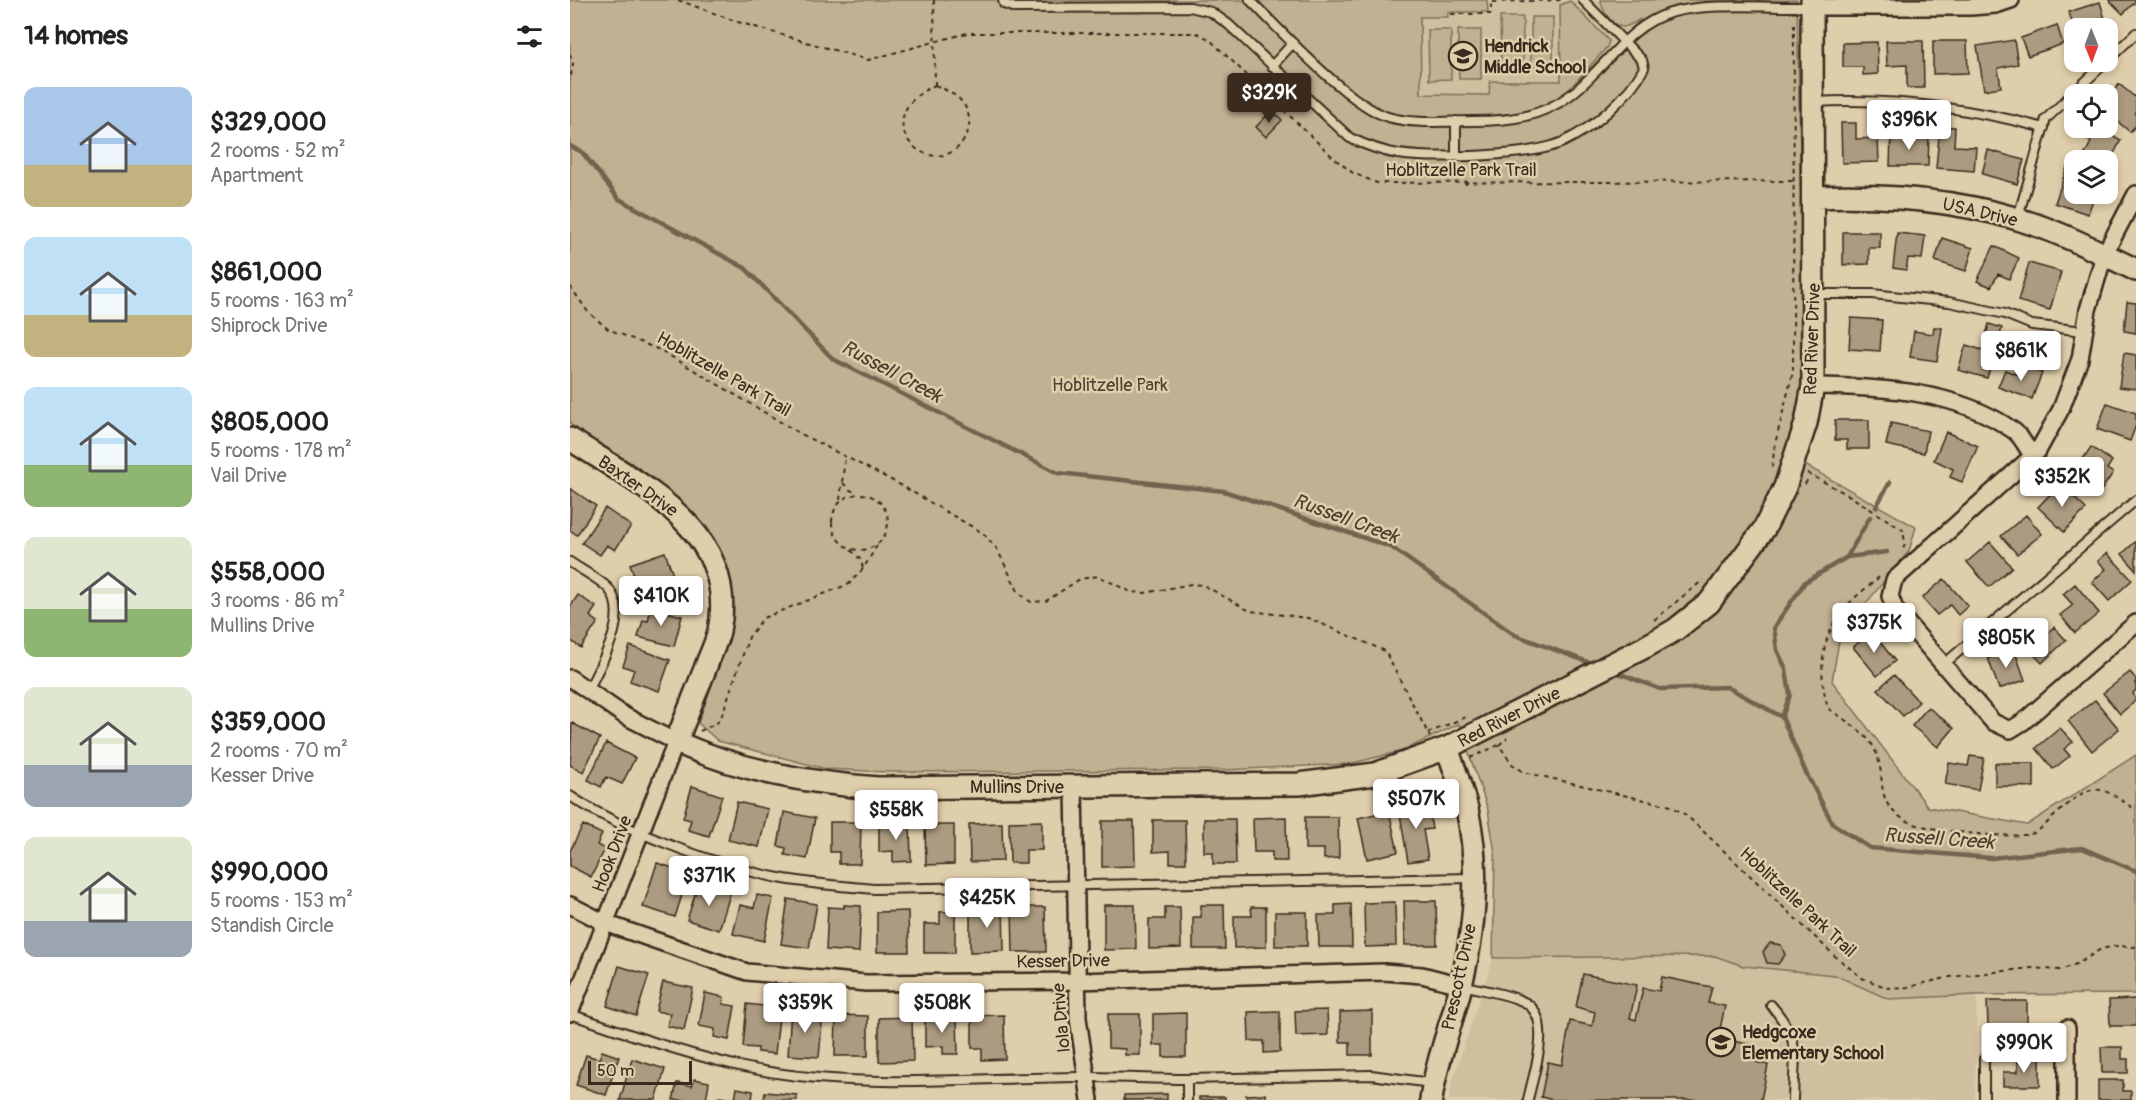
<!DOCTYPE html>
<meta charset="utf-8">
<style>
body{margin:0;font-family:Pangolin,sans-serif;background:#f6f6f6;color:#222;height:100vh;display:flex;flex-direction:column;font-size:22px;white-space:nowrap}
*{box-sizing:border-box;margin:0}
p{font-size:20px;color:#767676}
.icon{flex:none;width:33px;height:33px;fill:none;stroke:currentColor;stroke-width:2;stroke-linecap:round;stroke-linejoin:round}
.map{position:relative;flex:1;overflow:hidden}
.panel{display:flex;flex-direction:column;background:#fff;width:570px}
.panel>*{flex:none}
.needle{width:39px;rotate:179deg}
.buttons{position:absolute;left:1494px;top:18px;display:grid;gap:12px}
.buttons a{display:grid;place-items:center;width:54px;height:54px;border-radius:12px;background:#fff;box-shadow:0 3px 9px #0003;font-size:30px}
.scale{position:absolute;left:18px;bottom:15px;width:104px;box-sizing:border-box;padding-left:6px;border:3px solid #3b2a1e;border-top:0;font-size:16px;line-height:21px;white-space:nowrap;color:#3b2a1e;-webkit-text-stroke:4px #dfceab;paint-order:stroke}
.price{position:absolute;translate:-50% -51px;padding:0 14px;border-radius:6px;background:#fff;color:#222;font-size:20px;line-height:39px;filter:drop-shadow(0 2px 3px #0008)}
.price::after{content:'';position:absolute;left:50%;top:36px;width:18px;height:14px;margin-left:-9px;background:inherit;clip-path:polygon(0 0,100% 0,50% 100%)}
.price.active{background:#3b2a1e;color:#fff}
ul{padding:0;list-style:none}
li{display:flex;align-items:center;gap:18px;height:150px;padding:0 24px}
li span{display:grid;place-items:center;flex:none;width:168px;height:120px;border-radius:12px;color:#555}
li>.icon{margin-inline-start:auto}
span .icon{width:72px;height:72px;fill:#fffc;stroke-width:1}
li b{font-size:26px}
h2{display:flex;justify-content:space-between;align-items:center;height:72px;padding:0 24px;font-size:26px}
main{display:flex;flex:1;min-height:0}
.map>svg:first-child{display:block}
</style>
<main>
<section class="panel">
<h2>14 homes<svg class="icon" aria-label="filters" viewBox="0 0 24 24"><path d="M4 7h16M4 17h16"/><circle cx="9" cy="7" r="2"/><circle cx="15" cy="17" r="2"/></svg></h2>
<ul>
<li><span style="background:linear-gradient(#a9c7e8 65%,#c2b280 0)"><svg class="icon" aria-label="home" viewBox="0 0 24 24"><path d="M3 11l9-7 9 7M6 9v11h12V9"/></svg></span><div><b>$329,000</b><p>2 rooms · 52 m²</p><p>Apartment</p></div></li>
<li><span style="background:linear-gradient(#bfe0f5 65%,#c2b280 0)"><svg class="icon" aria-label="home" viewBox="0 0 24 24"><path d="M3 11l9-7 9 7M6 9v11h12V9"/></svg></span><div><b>$861,000</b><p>5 rooms · 163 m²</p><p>Shiprock Drive</p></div></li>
<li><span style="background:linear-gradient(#bfe0f5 65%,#8fb573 0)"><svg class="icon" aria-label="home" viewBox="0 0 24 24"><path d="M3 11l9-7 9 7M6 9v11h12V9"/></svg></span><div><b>$805,000</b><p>5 rooms · 178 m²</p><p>Vail Drive</p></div></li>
<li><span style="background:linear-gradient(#dfe7d0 60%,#8fb573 0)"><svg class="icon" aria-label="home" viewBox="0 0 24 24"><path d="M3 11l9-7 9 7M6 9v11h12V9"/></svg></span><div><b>$558,000</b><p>3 rooms · 86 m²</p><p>Mullins Drive</p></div></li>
<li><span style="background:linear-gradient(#dfe7d0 65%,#9aa5b1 0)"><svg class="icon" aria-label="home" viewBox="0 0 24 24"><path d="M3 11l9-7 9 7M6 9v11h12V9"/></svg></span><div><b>$359,000</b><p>2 rooms · 70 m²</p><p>Kesser Drive</p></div></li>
<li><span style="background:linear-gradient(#dfe7d0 70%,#9aa5b1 0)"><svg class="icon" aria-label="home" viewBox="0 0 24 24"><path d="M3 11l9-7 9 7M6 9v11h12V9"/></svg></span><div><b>$990,000</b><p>5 rooms · 153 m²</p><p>Standish Circle</p></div></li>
</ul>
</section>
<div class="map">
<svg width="1566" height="1100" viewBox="0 0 1566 1100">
<rect width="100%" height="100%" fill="#dfceab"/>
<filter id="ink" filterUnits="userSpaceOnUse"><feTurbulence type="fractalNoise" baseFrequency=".0167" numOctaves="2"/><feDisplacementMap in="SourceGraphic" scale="12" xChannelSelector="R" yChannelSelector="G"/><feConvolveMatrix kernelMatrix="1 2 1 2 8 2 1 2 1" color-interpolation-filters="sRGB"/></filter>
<g filter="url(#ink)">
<path fill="#d0bf9e" d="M695 0H1123L992 96 840 112Z
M1145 956 1173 966 1265 975 1318 999 1407 995 1405 1100H879L881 1085 923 958Z"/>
<path fill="#c1b091" stroke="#7e6d58" stroke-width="1.5" d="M0 0H917L918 12H878V17H850L851 94 919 95 920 81H991L990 5 1000 1 1039 41 1037 47 1003 85 1071 19C1066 21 1059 27 1052 27 1042 26 1031 9 1031 0H1227L1234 360 1227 418 1217 455 1346 527 1339 551 1270 635 1262 681 1358 807 1457 825 1566 755V994L1407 995 1318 999 1265 975 1173 966 1145 956 923 958 925 853 918 810 889 724 832 751 779 764 655 770 317 772 256 769 148 741 128 723 161 632 159 571 139 529 96 490 0 424Z
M930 17H953V66L931 67Z
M961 17H983V66H961Z
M858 30H881V79L859 80Z
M888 30H911V79H889Z"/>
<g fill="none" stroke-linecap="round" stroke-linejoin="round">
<path stroke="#73624e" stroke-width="4.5" d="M0 146 12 152 49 199 175 268 263 359 488 473 654 491 821 547 945 635 1026 665
M1306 507 1320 482
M1277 557 1300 517
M1043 671 1090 689 1157 687 1212 717 1236 773 1263 824 1300 848 1421 858 1512 848 1566 871
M1212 717 1220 695 1216 669 1207 650 1204 627 1235 582 1277 557 1317 552"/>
</g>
<path fill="#ac9b80" stroke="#3b2a1e" stroke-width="1.5" d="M1539 0H1566V1L1553 14Z
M1530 2 1538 29 1504 30 1499 12Z
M1487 25 1493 44 1458 56 1451 38Z
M1444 40 1448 64 1428 68 1431 87 1414 90 1407 46Z
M1316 41H1353L1354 88H1337V65L1317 66Z
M1363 41H1397L1398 73 1363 74Z
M1307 42 1308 74 1293 75V67H1273V43Z
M1549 84 1566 98V125L1560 132 1541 116 1547 108 1538 98Z
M702 110 712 120 696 137 686 127Z
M1271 123H1286V139L1308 138 1309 162 1272 163Z
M1370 126 1385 127 1384 146 1406 147 1404 171 1366 168Z
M1509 128H1529L1551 140 1538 165V160H1512L1521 142 1506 133Z
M1321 136H1359L1358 166H1320Z
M1418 150 1454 160 1447 184 1412 174Z
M1497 167 1504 169V194H1525L1518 214 1485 203Z
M1273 232H1310V248H1299V264L1273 265Z
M1327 233 1355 236 1352 259 1338 258 1336 270 1323 268Z
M1372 238 1403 248 1396 271 1365 261Z
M1424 246 1449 258 1439 279 1428 274 1421 287 1407 281Z
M1459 263 1491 272 1480 310 1448 301Z
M1557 302 1566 303V333L1554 331Z
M1281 318 1312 320 1310 351 1279 349Z
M1419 324 1432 328 1417 378 1388 370 1396 345 1412 350Z
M1364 327 1372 328 1367 361 1340 357 1344 331 1363 334Z
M1554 353 1566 355V389L1549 387Z
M1452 366 1472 373 1462 399 1428 387 1435 370 1449 375Z
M1537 403 1566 413V425L1560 441 1527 429Z
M1265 420H1299V449H1277V440H1265Z
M1321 423 1358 431 1354 453 1316 445Z
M1376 432 1408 446 1392 482 1380 477 1383 469 1364 460Z
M1521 447 1542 461 1537 469 1543 473 1530 492 1503 474Z
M1490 484 1516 509 1494 532 1468 507Z
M1 489 26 506 7 535 0 530Z
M35 508 61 526 45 550 37 545 30 555 12 543Z
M1456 515 1472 534 1447 554 1431 536Z
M1566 541V570L1552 554Z
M1420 542 1442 567 1419 587 1397 562Z
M95 552 105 581 70 594 60 564Z
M1537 553 1562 580 1539 601 1522 582 1536 569 1528 561Z
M1374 579 1398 606 1388 615 1380 605 1367 615 1352 598Z
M1505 584 1529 613 1505 633 1490 615 1503 605 1493 594Z
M8 595 26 607 20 616 28 622 11 648 0 640V607Z
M81 608 112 616 104 646 68 637 73 620 78 621Z
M1465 626 1474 636 1484 627 1496 640 1472 663 1450 640Z
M1302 632 1325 661 1307 676 1283 647Z
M60 646 100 660 89 691 60 681 64 670 53 666Z
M1444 649 1455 680 1429 689 1418 658Z
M1560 672 1566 679V690L1563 693 1566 700 1550 714 1533 693Z
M1324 675 1349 702 1333 716 1308 689Z
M1525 700 1549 729 1522 751 1498 721Z
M1358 707 1384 728 1368 747 1342 726Z
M2 723 30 738 13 772 0 765Z
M1490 728 1503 742 1494 749 1500 756 1483 769 1466 748Z
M36 743 65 758 52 784 36 777 31 787 18 780Z
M1400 756 1414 758 1408 790 1375 784 1379 763 1398 766Z
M1425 763H1464V787L1425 786Z
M122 786 152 796 139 836 118 830 121 820 113 818Z
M167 802 198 809 189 847 158 840Z
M858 803 862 829 853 830 858 859 838 862 829 808Z
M819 811 828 852 797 859 788 818Z
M214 812 245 818 237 859 215 855 216 848 208 846Z
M716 817 717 861H702V852H684L683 818Z
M735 817H768L769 858 754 859V849H735Z
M634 819H665L666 864H643V852H634Z
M583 820H615L616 863H600V851L583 852Z
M472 821V850H456V863H440L439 822Z
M532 821H564L565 866 532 867Z
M260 822H291L290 864H269V852H260Z
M432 823 433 861 400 862 399 824Z
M340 824 341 861 323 862V851L309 852V825Z
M13 825 32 834 27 845 35 849 21 877 0 866V851Z
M355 825H384V864L356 865Z
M87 863 119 873 105 917 73 907Z
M143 886 161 891 149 930 117 920 127 888 141 892Z
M187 895 203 898 194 941 163 934 170 905 184 908Z
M218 899 247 904 239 948 211 944Z
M834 901H866L867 945H835Z
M825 902 826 946 795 947 794 903Z
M781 904 782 947H749L748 915H765V905Z
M274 905 291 906 289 952 256 950 258 907 274 908Z
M534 905H565L566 949 534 950Z
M631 905H654L655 949H623V917H631Z
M433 906 434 951 400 952V907Z
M442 907H475L476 952H443Z
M595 907H610L611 948 579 949V919H595Z
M681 907H696V947L664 948V916H682Z
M338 911 339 952H307V912Z
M385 911V953H354V924H370V912Z
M705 912H737V946H705Z
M1200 943 1211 945 1215 955 1208 964 1197 963 1193 952Z
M49 966 79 975 66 1016 37 1006Z
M1013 974 1067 985 1060 1018 1066 1020 1073 988 1089 991 1092 977 1142 987 1138 1003 1155 1006 1148 1038 1178 1044 1176 1054 1186 1057 1185 1062 1198 1065 1191 1100H983L971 1097 978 1062 992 1065 1000 1021 1022 1026 1025 1012 1006 1007Z
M93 982 123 988 114 1030 97 1026 100 1014 86 1011Z
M135 993 154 997 153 1004 165 1006 159 1040 144 1037 145 1029 129 1026Z
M1566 999V1026H1540L1539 1000Z
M1417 1001H1457V1026H1418Z
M177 1004 210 1008 205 1054 188 1052V1048L173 1047Z
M221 1010 253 1013 249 1057 218 1055Z
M757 1010 758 1035 726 1036 725 1011Z
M710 1011V1052L694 1053V1041H679L678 1012Z
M802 1011V1055H780V1042H770V1012Z
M616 1013V1057H593V1045H583V1014Z
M538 1014H570V1055H555V1049L538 1048Z
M266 1015 298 1016V1056H265Z
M434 1015 435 1059 412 1060V1048H402V1016Z
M342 1017 343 1061 309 1062V1018Z
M355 1017H387L388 1054H373V1046L355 1047Z
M1531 1047H1552V1059H1558V1073H1532Z
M32 1051 49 1057 36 1095 6 1085 16 1055 29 1059Z
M1470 1058V1086H1433V1072H1448V1059Z
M62 1059 95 1069 86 1100H50Z
M124 1079 139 1082 136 1100H103L107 1083 122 1086Z
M1528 1080H1553V1091H1561V1100H1528Z
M167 1088 183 1091 182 1100H149V1097L165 1099Z
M195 1092 227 1095V1100H194Z
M597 1094V1100H554V1095Z
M696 1094V1100H677L676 1095Z
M629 1097H655V1100H629Z"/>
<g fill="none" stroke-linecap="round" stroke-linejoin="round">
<g stroke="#3b2a1e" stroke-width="12">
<path id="lane" d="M433 0 434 4 445 8 620 7 641 12 658 24 780 138C795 145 810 151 828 154 864 159 960 157 993 142 1023 128 1058 98 1074 68L1072 60 1013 0
M680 0C710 30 780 106 818 117 845 125 876 121 904 121 939 121 971 117 999 96 1035 70 1055 27 1100 13 1138 2 1201 8 1241 7
M1538 60 1566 33
M702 66 723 43
M1244 102C1321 98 1400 108 1474 128
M886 121V155
M1448 217 1476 119 1536 62
M1244 294H1302L1379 302 1435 314 1462 325 1514 331
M0 562C11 570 30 579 39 589 61 617 30 664 18 691
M1373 665 1566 500
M0 796C51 830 148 866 209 878 240 884 273 886 305 889L902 878
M893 985C910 990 941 994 956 1003 984 1020 963 1074 958 1100
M1201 1005C1232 1041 1224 1055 1223 1100
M0 1014C59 1034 117 1055 178 1068 290 1091 404 1077 517 1077 550 1077 584 1079 617 1079
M617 1100V1079L801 1075 861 1083
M1414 1100V1059L1429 1046 1497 1043"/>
</g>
<g stroke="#3b2a1e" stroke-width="20">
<path id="street" d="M1243 7H1401L1426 5 1441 0
M1566 194 1534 255 1518 310 1510 359 1491 409 1468 451 1324 580 1320 596 1325 609 1423 722 1440 730 1453 722 1566 623
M1243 386C1311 387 1387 390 1444 431 1450 435 1454 443 1458 449L1468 451
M0 678 55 716 106 742 0 1013
M504 787 508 1018 520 1100
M0 905 35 923 177 972 296 983 507 981 814 972 852 975 891 985
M1497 1028V1100"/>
</g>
<g stroke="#3b2a1e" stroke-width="26">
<path id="secondary" d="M1245 197C1320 194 1394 200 1466 225 1501 237 1533 254 1566 270
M0 439C68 484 170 531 149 631 146 644 139 657 135 669 125 694 116 718 106 742 171 771 238 783 308 788L729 784 805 774 877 748 1075 647 1105 630 1139 603 1194 529 1215 487 1236 423 1243 386 1242 0
M861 1100C866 1061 882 1024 891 985 905 929 910 867 897 809 892 789 884 768 877 748"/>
</g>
<path stroke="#3b2a1e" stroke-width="2" stroke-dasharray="4.5 4.5" stroke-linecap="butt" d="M108 0 168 22 298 60 397 33H627L639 39 765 159 783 173 807 183 1226 181
M364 0 365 85
M881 14H921V2L994 0
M0 54 3 64 0 81
M365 85C381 92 396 99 399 118 400 126 398 134 394 140 364 186 290 120 365 85Z
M896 185V166
M0 286 18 312 38 329 92 351 229 433 325 482 413 533 427 549 449 593 461 602 476 601 510 579 528 576 561 592 575 593 621 584 633 585 680 611 738 618 815 651 860 737
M1202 467 1205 444 1223 372 1224 22
M1237 473 1280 496 1333 530 1335 543 1332 553
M273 483 280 490 287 493
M1235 484 1241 474
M262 522a28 28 0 1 1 56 0a28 28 0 1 1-56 0Z
M270 500 275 458
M281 550 291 560 293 569
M1309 577C1298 587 1284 597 1274 609 1250 636 1248 674 1258 708 1273 719 1293 730 1303 746 1320 777 1299 805 1342 823 1361 831 1446 840 1464 833 1470 830 1477 823 1482 818 1521 784 1522 779 1566 810
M1084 620 1133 580
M130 731 147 723 152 715 179 637 193 618 279 584 293 569 308 544
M858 733 896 717
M929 745 937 738
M900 758 929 745 942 764 954 772 1101 806 1116 815 1265 956 1292 978 1318 988 1338 987 1380 977 1462 968 1490 970 1509 963 1531 949 1546 946 1566 947"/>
<use href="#lane" stroke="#dfceab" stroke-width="8"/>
<use href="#street" stroke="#dfceab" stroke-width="15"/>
<use href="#secondary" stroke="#dfceab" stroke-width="21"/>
</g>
</g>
<defs>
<g id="school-ring" transform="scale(1.5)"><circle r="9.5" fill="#dfceab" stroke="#3b2a1e" stroke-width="1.5"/><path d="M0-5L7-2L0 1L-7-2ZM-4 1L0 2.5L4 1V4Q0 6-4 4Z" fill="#3b2a1e"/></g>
</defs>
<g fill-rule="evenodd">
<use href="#school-ring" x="893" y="56"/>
<use href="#school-ring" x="1151" y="1042"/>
</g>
<g text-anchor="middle" stroke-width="5" stroke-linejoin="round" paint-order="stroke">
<g font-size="18" font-weight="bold" fill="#3b2a1e" stroke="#dfceab" text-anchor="start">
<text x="914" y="52">Hendrick<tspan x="914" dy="21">Middle School</tspan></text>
<text x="1172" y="1038">Hedgcoxe<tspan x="1172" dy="21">Elementary School</tspan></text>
</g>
<g font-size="18" fill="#3b2a1e" stroke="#dfceab">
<text x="891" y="176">Hoblitzelle Park Trail</text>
<text transform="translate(1410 212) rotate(13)" y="6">USA Drive</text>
<text transform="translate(1242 339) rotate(-88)" y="6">Red River Drive</text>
<text transform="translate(154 374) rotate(30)" y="6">Hoblitzelle Park Trail</text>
<text transform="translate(68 486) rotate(35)" y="6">Baxter Drive</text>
<text transform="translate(939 717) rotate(-27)" y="6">Red River Drive</text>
<text x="447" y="793">Mullins Drive</text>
<text transform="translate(42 854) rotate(-69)" y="6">Hook Drive</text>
<text transform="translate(1228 902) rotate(43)" y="6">Hoblitzelle Park Trail</text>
<text transform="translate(493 961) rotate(-1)" y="6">Kesser Drive</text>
<text transform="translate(889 977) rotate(-78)" y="6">Prescott Drive</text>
<text transform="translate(491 1018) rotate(-95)" y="6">Iola Drive</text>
</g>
<g font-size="18" fill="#4f3e2f" stroke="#dfceab">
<text x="540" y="391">Hoblitzelle Park</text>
</g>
<g font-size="20" font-style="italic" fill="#4e3d2e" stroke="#dfceab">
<text transform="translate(322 371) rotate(28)" y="7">Russell Creek</text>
<text transform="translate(776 518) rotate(20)" y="7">Russell Creek</text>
<text transform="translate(1369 838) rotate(4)" y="7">Russell Creek</text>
</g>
</g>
</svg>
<div class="buttons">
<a><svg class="needle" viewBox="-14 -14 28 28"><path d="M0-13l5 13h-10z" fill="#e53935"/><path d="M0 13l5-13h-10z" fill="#767676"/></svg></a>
<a><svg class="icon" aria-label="locate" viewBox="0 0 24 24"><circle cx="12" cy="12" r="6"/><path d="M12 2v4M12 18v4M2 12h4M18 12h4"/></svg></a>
<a><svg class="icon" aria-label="layers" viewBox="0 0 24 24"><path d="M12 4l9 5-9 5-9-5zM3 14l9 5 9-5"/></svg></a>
</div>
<div class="scale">50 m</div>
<b class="price active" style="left:699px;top:124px">$329K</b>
<b class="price" style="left:1339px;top:151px">$396K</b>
<b class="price" style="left:1451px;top:382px">$861K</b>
<b class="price" style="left:1492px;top:508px">$352K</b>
<b class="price" style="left:91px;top:627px">$410K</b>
<b class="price" style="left:1304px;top:654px">$375K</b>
<b class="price" style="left:1436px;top:669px">$805K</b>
<b class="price" style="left:846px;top:830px">$507K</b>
<b class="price" style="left:326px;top:841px">$558K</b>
<b class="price" style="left:139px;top:907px">$371K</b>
<b class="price" style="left:417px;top:929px">$425K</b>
<b class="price" style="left:235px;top:1034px">$359K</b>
<b class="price" style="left:372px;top:1034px">$508K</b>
<b class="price" style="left:1454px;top:1074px">$990K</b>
</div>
</main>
